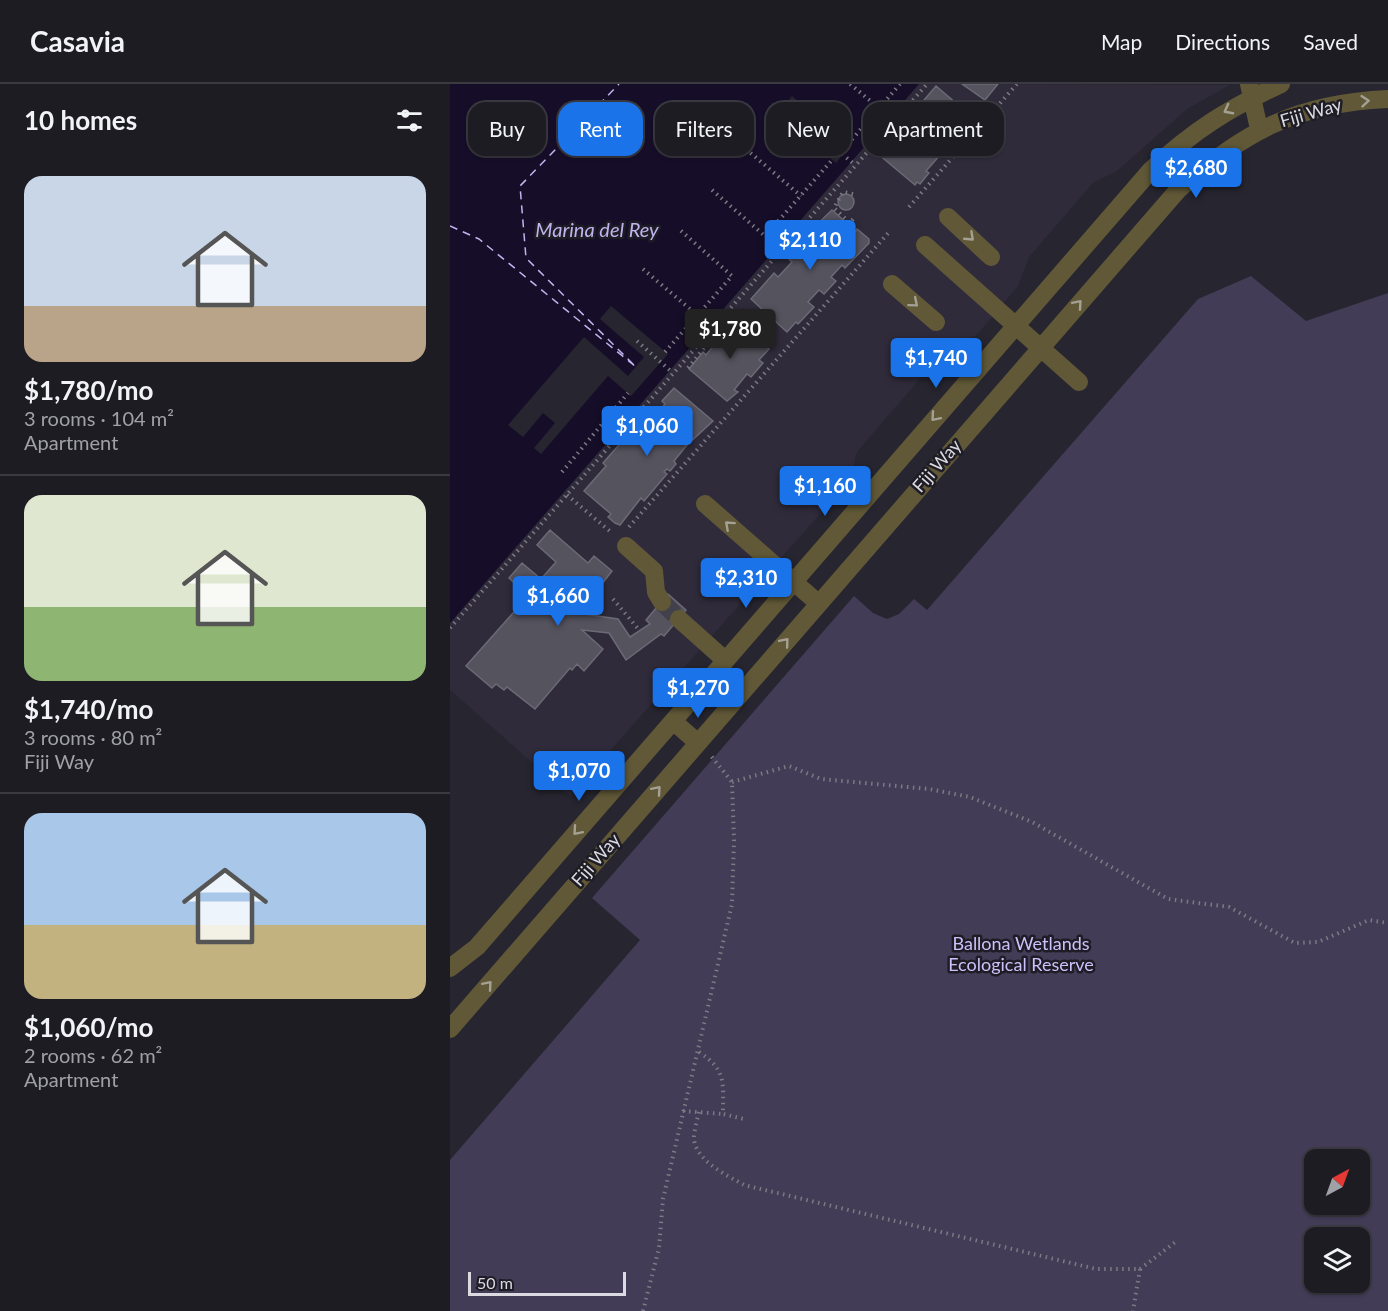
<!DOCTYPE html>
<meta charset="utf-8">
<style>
body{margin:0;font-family:Lato,sans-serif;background:#2a2930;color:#f1f3f6;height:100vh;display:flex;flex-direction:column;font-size:22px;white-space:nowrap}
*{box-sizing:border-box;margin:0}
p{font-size:20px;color:#a0a1a6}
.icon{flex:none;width:33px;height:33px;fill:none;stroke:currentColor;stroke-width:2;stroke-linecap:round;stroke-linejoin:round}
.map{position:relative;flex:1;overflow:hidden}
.drawer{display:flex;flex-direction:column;background:#1d1c23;width:450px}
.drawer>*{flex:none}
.hud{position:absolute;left:18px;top:18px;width:570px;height:54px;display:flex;gap:12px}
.needle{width:39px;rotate:41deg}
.buttons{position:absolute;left:854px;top:1065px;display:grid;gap:12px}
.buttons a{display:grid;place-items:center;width:66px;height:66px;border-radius:12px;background:#1d1c23;box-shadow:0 2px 4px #0004,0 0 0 2px #3b3a41;font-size:30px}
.scale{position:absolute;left:18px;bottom:15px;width:158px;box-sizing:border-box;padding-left:6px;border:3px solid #dcdae1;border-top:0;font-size:16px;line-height:21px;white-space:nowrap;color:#dcdae1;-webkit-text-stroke:4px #1e1c25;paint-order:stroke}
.price{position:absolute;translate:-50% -51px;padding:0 14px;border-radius:6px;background:#1a73e8;color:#fff;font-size:20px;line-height:39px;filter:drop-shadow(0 2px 3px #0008)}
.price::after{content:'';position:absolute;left:50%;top:36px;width:18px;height:14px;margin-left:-9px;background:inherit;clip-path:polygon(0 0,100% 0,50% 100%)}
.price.selected{background:#222;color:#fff}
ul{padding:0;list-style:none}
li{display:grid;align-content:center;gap:12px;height:318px;padding:0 24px}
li+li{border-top:2px solid #3b3a41}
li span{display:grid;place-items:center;height:186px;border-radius:18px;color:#555}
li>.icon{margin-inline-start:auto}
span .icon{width:108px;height:108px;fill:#fffc;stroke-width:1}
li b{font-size:26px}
h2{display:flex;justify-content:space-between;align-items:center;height:72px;padding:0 24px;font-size:26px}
.pill{padding:0 21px;border-radius:18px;background:#1d1c23;box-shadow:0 2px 4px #0004,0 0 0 2px #3b3a41;font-size:21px;line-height:54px}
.pill.selected{background:#1a73e8;color:#fff}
header{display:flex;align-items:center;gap:36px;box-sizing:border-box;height:84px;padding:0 30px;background:#1d1c23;border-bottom:2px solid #3b3a41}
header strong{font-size:28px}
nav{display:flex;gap:33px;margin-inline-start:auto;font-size:21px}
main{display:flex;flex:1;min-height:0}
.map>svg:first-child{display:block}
</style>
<header>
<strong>Casavia</strong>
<nav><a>Map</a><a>Directions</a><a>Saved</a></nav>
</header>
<main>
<section class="drawer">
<h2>10 homes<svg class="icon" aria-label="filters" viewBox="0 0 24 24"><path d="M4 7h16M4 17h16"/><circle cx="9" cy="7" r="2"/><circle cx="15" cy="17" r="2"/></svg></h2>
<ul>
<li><span style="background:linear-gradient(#c9d6e8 70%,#b9a48a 0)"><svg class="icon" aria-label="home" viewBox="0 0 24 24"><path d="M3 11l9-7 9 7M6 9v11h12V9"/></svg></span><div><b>$1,780/mo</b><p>3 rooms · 104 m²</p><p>Apartment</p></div></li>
<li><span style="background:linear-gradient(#dfe7d0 60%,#8fb573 0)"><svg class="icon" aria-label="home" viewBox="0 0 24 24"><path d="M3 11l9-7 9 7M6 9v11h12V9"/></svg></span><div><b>$1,740/mo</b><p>3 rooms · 80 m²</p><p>Fiji Way</p></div></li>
<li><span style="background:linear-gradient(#a9c7e8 60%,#c2b280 0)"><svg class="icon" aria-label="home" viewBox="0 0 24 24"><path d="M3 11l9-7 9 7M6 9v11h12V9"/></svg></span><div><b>$1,060/mo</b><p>2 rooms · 62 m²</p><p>Apartment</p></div></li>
</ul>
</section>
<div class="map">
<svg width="938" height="1227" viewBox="0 0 938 1227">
<rect width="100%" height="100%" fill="#27252f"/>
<path fill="#2f2b3b" d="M469 0 780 1 737 25 667 87 643 99 579 173 568 202 526 252 507 258 495 266 411 363 406 370 402 394 120 712 0 606V539Z"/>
<path fill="#423c57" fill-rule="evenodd" d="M801 192 856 237 938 209V1227H0V1076L190 856 142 814 404 512 423 529 437 535 449 530 464 515 477 526 748 215ZM864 1076H909V1120H864ZM864 1154H909V1198H864Z"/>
<path fill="#160e28" d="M0 0H469L0 539Z"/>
<path fill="#27252f" d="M342 12 400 62 386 79 328 30Z
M161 222 218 270 181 312 158 292 91 370 84 364 105 339 93 329 73 353 58 341 134 253 178 292 194 273 150 235Z"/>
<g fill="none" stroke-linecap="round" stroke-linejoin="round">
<path stroke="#c1b4ee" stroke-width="1.5" stroke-dasharray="8 6" stroke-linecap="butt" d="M0 142 29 155 186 283 76 174 70 102 169 0"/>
</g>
<path fill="#55535e" stroke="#6c6a75" stroke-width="1.5" d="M512 0H548L535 16Z
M486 2 521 32 519 35 521 36 476 87 479 89 470 100 467 98 465 101 428 70Z
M388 118a8 8 0 1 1 16 0a8 8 0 1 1-16 0Z
M382 126 406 147 407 145 419 155V159L395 184 392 181 381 193 386 197 374 210 369 206 358 218 364 223 348 240 346 238 337 248 301 215 324 189 328 193 342 178 337 173 346 163 350 166 361 154 357 150Z
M286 233 319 265 309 276 313 279 301 293 297 290 284 306 288 308 277 317 239 285 253 268 256 271 271 253 268 250 272 245 275 247Z
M224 304 263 337 237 361 224 377 226 380 220 387 217 385 214 388 217 390 194 417 191 414 170 441 165 439 158 433 161 430 134 407 156 382 153 379 175 354 178 357 190 343 193 346 215 320 212 317Z
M100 446 138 479 144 472 162 487 143 511 139 507 123 525 127 529 168 535 180 553 200 540 196 536 218 510 236 526 214 552 211 550 176 576 159 549 132 546 153 565 134 587 127 580 122 586 120 584 85 625 57 603 54 606 46 600 42 604 16 582 78 512 59 494 72 479 91 495 106 478 87 461Z"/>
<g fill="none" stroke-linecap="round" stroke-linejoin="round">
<path stroke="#42404a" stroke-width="18" stroke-dasharray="18 9" stroke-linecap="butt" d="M212 518 229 535"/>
<path stroke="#7c7a83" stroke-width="4" stroke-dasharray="1.5 4.5" stroke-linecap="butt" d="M400 0 429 24
M365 46 405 81
M398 60 450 0
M296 65 351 112
M262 106 315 152 382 76
M459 123 567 0
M403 135 400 139 384 124 393 108 403 110
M193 185 247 231
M187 257 223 289
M215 268 282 192 229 145
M238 284 257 260 253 256
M112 388 178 309
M117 411 162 449
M179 443 440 147
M163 515 190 547
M0 544 477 0
M282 698 339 682 371 695 479 705 520 713 582 738 718 815 779 823 845 859 868 858 919 836 938 839
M249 968C277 986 273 1000 273 1030L294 1035
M233 1027 273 1030
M249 1028C247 1036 245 1044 244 1052 243 1076 277 1091 294 1101L646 1185H690L683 1227
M690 1185 728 1156
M193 1227 209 1164 213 1115 282 820 284 756 282 698 261 672"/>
<path stroke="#605837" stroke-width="18" d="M799 0 809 45
M498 133 541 173
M475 161 629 298
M442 200 486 238
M255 420 368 519
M176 462 204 487 206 508 212 518
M229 535 275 576
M223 637 248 659
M0 884 27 863 701 86C744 46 778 25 831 0
M0 945 728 106C794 47 848 19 938 15"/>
</g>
<defs><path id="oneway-chevron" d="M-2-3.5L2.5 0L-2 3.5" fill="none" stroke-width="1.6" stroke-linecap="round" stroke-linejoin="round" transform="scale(1.5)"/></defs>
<g stroke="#a4a094">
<use href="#oneway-chevron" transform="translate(915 17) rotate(-5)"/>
<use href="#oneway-chevron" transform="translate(778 26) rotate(152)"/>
<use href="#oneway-chevron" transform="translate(520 153) rotate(43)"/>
<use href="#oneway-chevron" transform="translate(464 219) rotate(40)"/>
<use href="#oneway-chevron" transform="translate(628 220) rotate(-49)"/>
<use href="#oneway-chevron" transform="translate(485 333) rotate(131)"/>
<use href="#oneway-chevron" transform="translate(279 441) rotate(-138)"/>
<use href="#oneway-chevron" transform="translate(335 558) rotate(-50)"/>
<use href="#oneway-chevron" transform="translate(207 706) rotate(-49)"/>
<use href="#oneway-chevron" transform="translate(127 747) rotate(131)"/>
<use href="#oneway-chevron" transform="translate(38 901) rotate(-49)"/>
</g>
<g text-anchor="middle" stroke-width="5" stroke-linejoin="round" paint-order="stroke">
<g font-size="18" fill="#dcdae1" stroke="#1e1c25">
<text transform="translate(861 29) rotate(-16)" y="6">Fiji Way</text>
<text transform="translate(487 382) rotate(-49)" y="6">Fiji Way</text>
<text transform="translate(146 776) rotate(-49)" y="6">Fiji Way</text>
</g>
<g font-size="18" fill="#cdc1fb" stroke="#1e1c25">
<text x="571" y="866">Ballona Wetlands<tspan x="571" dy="21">Ecological Reserve</tspan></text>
</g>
<g font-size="20" font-style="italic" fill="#c1b4ee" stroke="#1e1c25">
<text x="147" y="153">Marina del Rey</text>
</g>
</g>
</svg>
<div class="buttons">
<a><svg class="needle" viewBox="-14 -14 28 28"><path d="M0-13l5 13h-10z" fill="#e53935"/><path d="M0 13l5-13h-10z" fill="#a0a1a6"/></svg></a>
<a><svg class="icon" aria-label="layers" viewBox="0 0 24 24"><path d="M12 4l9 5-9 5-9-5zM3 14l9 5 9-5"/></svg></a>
</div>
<div class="scale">50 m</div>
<b class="price" style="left:746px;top:115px">$2,680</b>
<b class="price" style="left:360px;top:187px">$2,110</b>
<b class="price selected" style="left:280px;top:276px">$1,780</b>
<b class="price" style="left:486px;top:305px">$1,740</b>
<b class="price" style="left:197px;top:373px">$1,060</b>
<b class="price" style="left:375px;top:433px">$1,160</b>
<b class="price" style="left:296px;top:525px">$2,310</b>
<b class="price" style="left:108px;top:543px">$1,660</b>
<b class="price" style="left:248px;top:635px">$1,270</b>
<b class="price" style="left:129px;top:718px">$1,070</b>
<div class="hud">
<a class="pill">Buy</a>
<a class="pill selected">Rent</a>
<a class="pill">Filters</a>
<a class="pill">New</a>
<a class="pill">Apartment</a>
</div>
</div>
</main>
